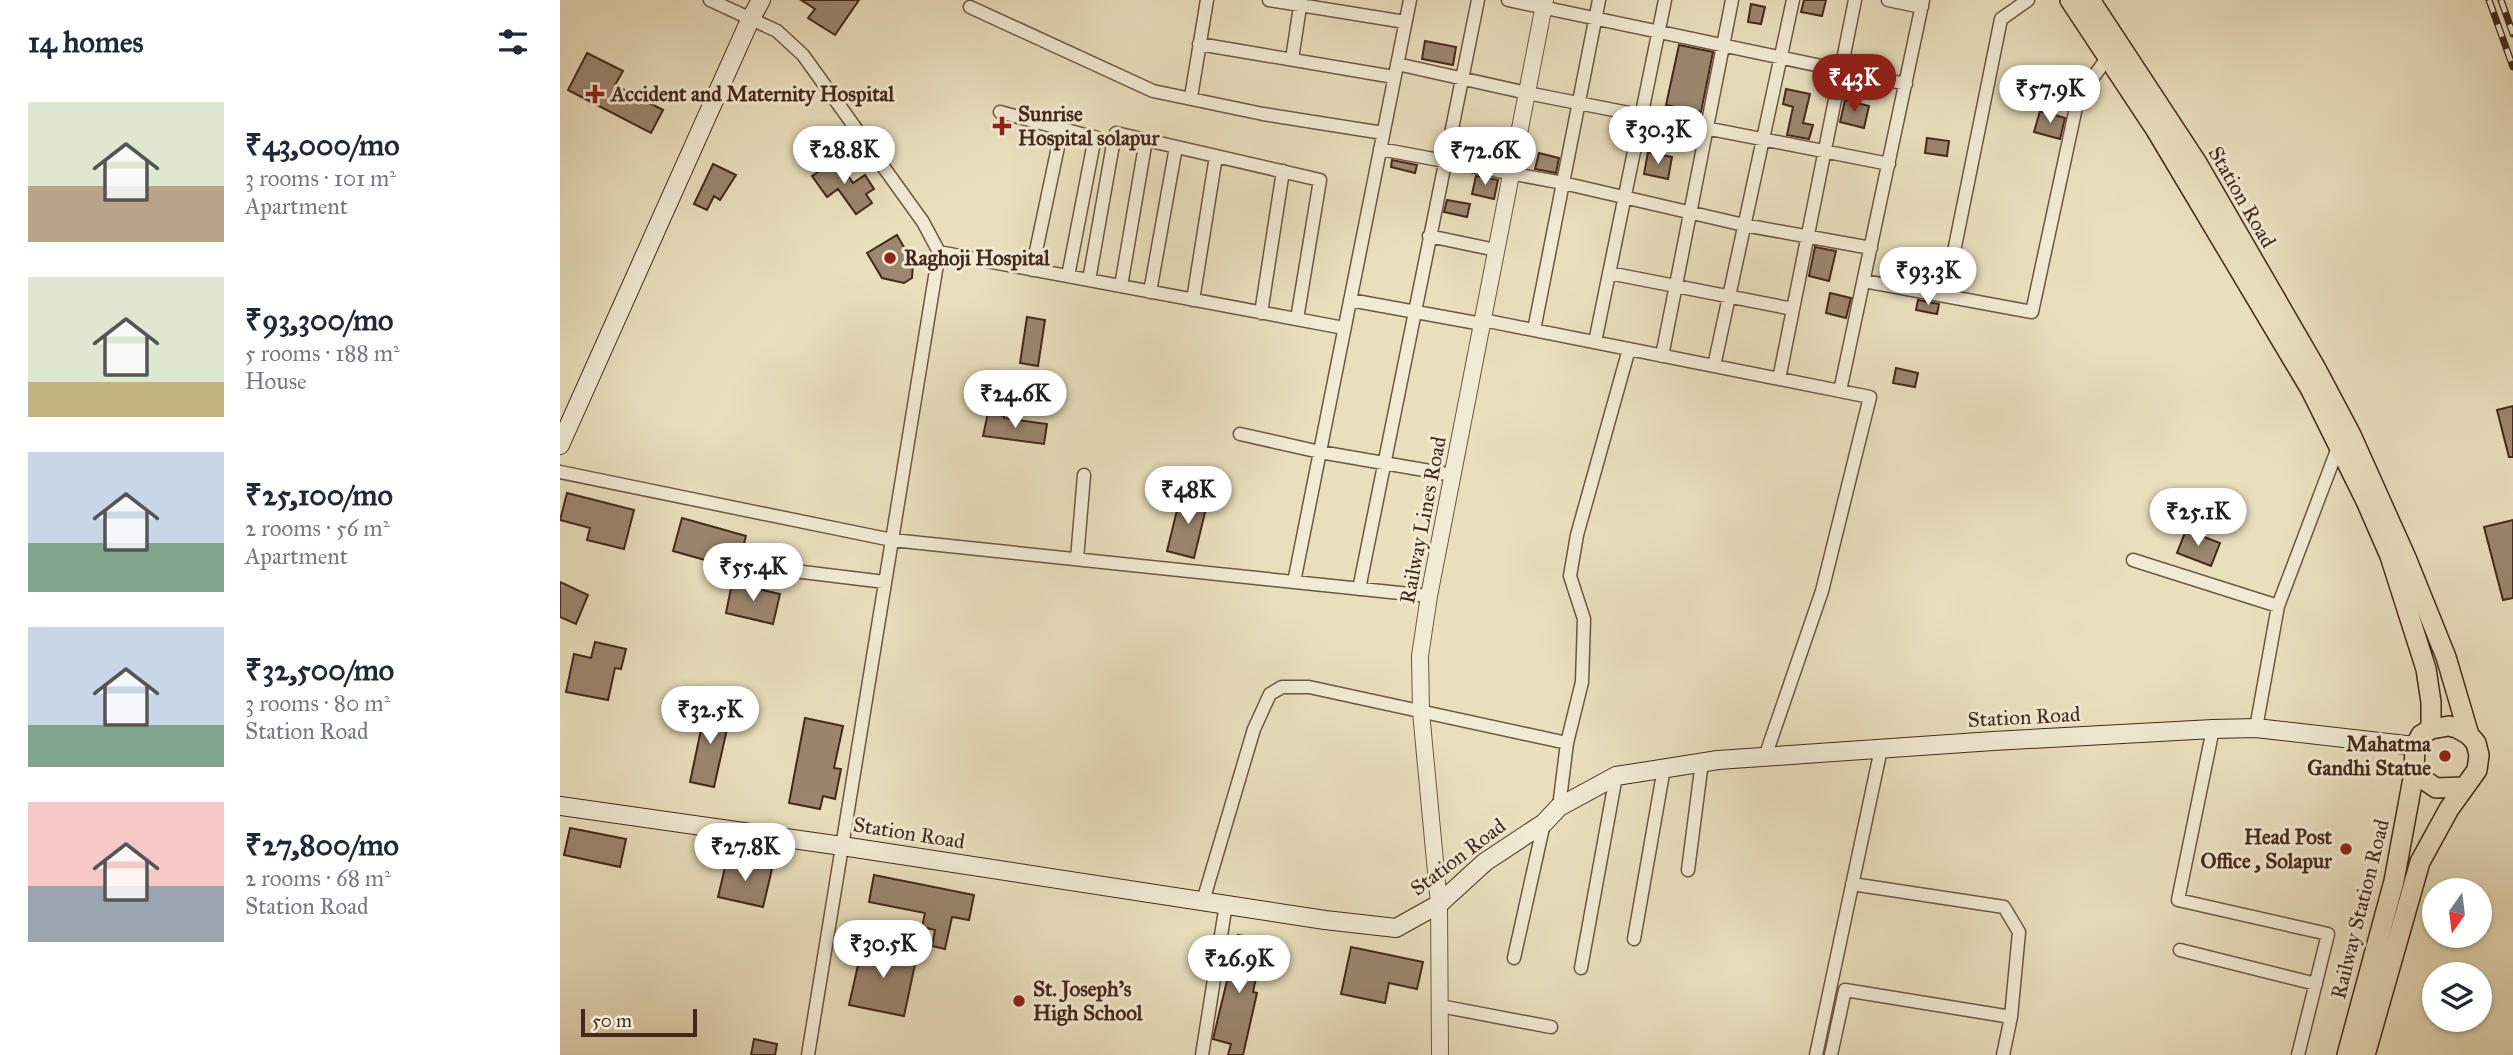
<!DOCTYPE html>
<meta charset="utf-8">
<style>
body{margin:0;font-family:"IM FELL Great Primer",serif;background:#f6f6f7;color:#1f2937;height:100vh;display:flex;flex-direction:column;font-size:26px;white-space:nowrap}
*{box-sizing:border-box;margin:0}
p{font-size:23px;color:#747a83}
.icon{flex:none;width:38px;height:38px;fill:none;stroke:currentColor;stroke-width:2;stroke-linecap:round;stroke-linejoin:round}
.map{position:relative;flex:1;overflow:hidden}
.side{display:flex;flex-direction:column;background:#fff;width:560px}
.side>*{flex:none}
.needle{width:46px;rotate:194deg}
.buttons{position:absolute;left:1862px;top:878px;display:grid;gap:14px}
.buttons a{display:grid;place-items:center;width:70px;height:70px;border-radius:50%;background:#fff;box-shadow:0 2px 5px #0004;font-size:35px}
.scale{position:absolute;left:21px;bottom:18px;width:116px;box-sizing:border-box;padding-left:7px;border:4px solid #45281b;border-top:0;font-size:19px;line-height:24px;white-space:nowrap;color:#45281b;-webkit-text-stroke:5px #f1ead4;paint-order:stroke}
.price{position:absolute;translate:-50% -60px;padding:0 16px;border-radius:24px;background:#fff;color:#222;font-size:23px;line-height:46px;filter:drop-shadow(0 2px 4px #0008)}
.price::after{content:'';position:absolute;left:50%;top:42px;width:21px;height:16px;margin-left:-10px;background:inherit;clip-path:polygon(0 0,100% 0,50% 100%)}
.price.active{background:#8f2418;color:#fff}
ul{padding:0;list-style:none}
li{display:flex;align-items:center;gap:21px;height:175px;padding:0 28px}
li span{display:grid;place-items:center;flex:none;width:196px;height:140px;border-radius:0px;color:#555}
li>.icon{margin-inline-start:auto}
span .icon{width:84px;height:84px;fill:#fffc;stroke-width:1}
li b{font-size:30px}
h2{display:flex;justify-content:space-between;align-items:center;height:84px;padding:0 28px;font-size:30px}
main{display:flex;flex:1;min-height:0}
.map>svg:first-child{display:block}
</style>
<main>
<section class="side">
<h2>14 homes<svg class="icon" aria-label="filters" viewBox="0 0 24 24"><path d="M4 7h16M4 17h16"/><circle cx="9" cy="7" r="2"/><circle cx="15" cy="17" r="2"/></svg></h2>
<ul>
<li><span style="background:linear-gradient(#dfe7d0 60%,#b9a48a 0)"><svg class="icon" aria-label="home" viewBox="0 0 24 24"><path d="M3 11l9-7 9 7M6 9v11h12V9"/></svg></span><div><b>₹43,000/mo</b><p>3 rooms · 101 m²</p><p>Apartment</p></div></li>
<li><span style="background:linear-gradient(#dfe7d0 75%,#c2b280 0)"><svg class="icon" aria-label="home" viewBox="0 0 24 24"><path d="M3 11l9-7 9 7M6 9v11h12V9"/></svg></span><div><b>₹93,300/mo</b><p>5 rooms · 188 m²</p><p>House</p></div></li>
<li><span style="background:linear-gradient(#c9d6e8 65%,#7fa58c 0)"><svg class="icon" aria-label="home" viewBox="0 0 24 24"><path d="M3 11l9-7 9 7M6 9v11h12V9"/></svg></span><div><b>₹25,100/mo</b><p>2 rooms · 56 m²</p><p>Apartment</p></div></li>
<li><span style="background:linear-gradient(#c9d6e8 70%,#7fa58c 0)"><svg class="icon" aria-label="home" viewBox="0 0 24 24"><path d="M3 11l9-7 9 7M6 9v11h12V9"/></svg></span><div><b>₹32,500/mo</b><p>3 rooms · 80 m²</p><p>Station Road</p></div></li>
<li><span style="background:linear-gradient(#f6c9c9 60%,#9aa5b1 0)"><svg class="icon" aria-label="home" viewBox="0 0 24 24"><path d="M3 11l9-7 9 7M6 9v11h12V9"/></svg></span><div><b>₹27,800/mo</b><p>2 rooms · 68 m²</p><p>Station Road</p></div></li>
</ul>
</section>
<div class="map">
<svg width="1953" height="1055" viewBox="0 0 1953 1055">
<rect width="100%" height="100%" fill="#eadfbd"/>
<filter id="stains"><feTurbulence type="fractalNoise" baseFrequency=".00286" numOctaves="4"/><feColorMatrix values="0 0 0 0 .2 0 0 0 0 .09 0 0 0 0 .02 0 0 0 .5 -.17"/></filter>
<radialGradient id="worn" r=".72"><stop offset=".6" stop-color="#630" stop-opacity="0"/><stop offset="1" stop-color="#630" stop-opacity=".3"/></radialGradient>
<path fill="#9b876f" stroke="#45281b" stroke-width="2" d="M241 0H299L275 35 248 18 255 9Z
M1244 0H1266L1262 16 1241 12Z
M1191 4 1205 7 1201 24 1188 22Z
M865 41 896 47 893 65 862 59Z
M1119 45 1153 52 1141 112 1106 105Z
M27 53 63 71 55 85 103 110 91 133 8 90Z
M1226 89 1250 94 1243 123 1253 125 1249 139 1227 135 1233 107 1223 104Z
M1285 100 1309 106 1304 128 1280 122Z
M1480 111 1505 118 1500 139 1474 132Z
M1367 138 1389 141 1387 156 1365 153Z
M1088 152 1112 157 1108 179 1084 174Z
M979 153 999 158 996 173 975 169Z
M277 159 293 183 305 175 314 189 306 194 312 203 296 214 278 189 267 197 252 176Z
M832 160 857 165 855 173 831 167Z
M153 164 176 175 160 200 154 196 147 210 134 204Z
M916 176 938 180 934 199 912 194Z
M887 200 910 204 907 217 884 212Z
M337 235 353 263 352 278 344 283 322 278 307 253Z
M1255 247 1276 251 1269 281 1249 276Z
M1270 293 1291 298 1286 318 1266 313Z
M1358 300 1379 304 1377 314 1356 310Z
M467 317 485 320 478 366 460 363Z
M1336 368 1358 373 1355 387 1333 383Z
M1953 406V457H1949L1937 410Z
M428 413 444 416V418L487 424 484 444 423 436Z
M7 493 74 510 64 549 27 540 30 528 0 520Z
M621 494 648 500 634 558 607 551Z
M122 518 186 536 177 569 113 551Z
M1953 520V598L1943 600 1924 527Z
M1626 530 1660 543 1651 566 1617 553Z
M0 582 28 595 16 624 0 617Z
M172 583 220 594 213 624 166 613Z
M35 642 66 649 61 669 55 668 48 700 6 692 14 654 31 658Z
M146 706 171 711 154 787 130 782Z
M245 718 283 726 274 768 281 769 275 799 263 796 260 809 229 803Z
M10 828 66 839 60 867 4 855Z
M167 859 212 869 203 907 158 897Z
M314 875 414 895 409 920 392 917 385 949 372 946 375 930 362 927 365 913 309 902Z
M678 935 704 940 693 992 697 993 683 1055H668L671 1044 653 1039Z
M303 943 357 955 344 1016 289 1005Z
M791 947 863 962 857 989 829 983 825 1003 781 994Z
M194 1039 217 1044 215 1055H191Z"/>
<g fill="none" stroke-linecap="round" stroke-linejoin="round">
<g stroke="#6e5644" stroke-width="15">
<path id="minor" d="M150 0 217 31 243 55 363 222 379 252 248 1055
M709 0 845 22
M948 0 1346 84
M1328 0 1362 7
M410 7 593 91 703 114 823 133
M639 44 834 77
M732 59 741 0
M837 64 967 93 1329 164
M631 97 647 0
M440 112 547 141 554 139 556 133 760 180 737 319
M820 149 1003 183 1184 225 1311 248
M869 236 936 250
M379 252 784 328
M472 270 502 128
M1049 273 1233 309
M508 276 535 137
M529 280 554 139
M1304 281 1472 312 1518 98 1548 57
M561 286 586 140
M590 292 616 147
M1385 296 1441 19 1468 0
M633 300 656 156
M790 300 922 324
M701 313 723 171
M923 320 1310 397 1262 591 1205 757
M974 330 1039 0
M1035 342 1105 0
M1102 356 1172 0
M1154 366 1233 0
M1219 379 1295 0
M1280 391 1363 0
M680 434 760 452 893 475
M0 472 332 540 869 596
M517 559 524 475
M1573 560 1718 606
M226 570 325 582
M734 582 850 0
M799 589 918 0
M1696 728 1718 606 1779 445
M1653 729 1618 900 1768 934 1738 1055
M999 807 1007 743 1022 682 1024 619 1010 576 1017 535 1069 349
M1128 870 1142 762
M1292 884 1444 907 1459 932 1451 1017
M643 901 694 729 710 694 722 687H749L1007 743
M1074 939 1104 768
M1620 950 1756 984
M954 958 984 823
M1021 968 1056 776
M880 1006 991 1027
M642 1055 666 904
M1256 1055 1321 749
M1271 1055 1285 990 1451 1017 1443 1055"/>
</g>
<g stroke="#6e5644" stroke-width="18">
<path id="tertiary" d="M880 1055 879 904 861 712 860 656 869 596 985 0"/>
</g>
<g stroke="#45281b" stroke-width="20">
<path id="secondary" d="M0 445 190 20 201 0
M0 806 282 846 765 920 836 928 879 904 925 862 984 823 999 807 1056 776 1158 760 1433 741 1653 729 1696 728 1855 746"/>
</g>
<g stroke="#45281b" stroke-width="22">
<path id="primary" d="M1510 0 1596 130 1751 390 1806 501 1830 556 1866 669 1871 702V729
M1530 0 1637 163 1755 367 1791 435 1847 560 1886 657 1909 735
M1854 773 1876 788 1903 787
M1787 1055 1834 881 1854 773 1855 746 1861 735 1871 729 1889 726 1897 728 1909 735 1916 743 1919 755 1917 770 1889 809 1860 862 1805 1055"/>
</g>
<use href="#minor" stroke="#f1ead4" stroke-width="12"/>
<use href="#tertiary" stroke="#f1ead4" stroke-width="16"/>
<use href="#secondary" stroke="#f1ead4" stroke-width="18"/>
<use href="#primary" stroke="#eadfbd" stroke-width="19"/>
<g stroke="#45281b" stroke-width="7">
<path id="rail" d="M1929 0 1953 67
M1941 0 1953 34"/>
</g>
<use href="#rail" stroke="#f1ead4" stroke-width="4.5" stroke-dasharray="13" stroke-linecap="butt"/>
</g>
<g fill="#8f2418" stroke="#f1ead4" stroke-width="2.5">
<path d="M31.5 83.5h7v7h7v7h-7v7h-7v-7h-7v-7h7z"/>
<path d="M438.5 115.5h7v7h7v7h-7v7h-7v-7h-7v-7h7z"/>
<circle cx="330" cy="258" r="7"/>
<circle cx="1885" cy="756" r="7"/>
<circle cx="1786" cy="849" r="7"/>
<circle cx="459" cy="1001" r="7"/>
</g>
<g text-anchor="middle" stroke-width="6" stroke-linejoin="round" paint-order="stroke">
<g font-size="21" font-weight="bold" fill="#45281b" stroke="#f1ead4" text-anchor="start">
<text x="51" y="101">Accident and Maternity Hospital</text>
<text x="458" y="121">Sunrise<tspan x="458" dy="24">Hospital solapur</tspan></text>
<text x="344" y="265">Raghoji Hospital</text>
<text x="1871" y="751" text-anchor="end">Mahatma<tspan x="1871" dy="24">Gandhi Statue</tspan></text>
<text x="1772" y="844" text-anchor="end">Head Post<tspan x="1772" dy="24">Office , Solapur</tspan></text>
<text x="473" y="996">St. Joseph's<tspan x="473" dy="24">High School</tspan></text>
</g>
<g font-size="21" fill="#45281b" stroke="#f1ead4">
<text transform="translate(1682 197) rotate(60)" y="7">Station Road</text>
<text transform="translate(863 520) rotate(-79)" y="7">Railway Lines Road</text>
<text transform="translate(1464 717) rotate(-3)" y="7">Station Road</text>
<text transform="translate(349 833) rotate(9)" y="7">Station Road</text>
<text transform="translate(898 857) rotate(-37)" y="7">Station Road</text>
<text transform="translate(1800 909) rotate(-76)" y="7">Railway Station Road</text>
</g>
</g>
<rect width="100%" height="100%" filter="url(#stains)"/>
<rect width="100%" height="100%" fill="url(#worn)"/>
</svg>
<div class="buttons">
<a><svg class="needle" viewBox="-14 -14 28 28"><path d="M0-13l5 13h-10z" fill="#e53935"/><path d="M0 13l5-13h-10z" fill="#747a83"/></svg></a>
<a><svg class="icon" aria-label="layers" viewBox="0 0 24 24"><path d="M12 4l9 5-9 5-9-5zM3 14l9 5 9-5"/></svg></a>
</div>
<div class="scale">50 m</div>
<b class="price active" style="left:1294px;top:114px">₹43K</b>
<b class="price" style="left:1490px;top:125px">₹57.9K</b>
<b class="price" style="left:1098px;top:166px">₹30.3K</b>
<b class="price" style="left:284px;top:186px">₹28.8K</b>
<b class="price" style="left:925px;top:187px">₹72.6K</b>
<b class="price" style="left:1368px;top:307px">₹93.3K</b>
<b class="price" style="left:455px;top:430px">₹24.6K</b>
<b class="price" style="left:628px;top:526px">₹48K</b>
<b class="price" style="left:1638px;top:548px">₹25.1K</b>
<b class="price" style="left:193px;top:603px">₹55.4K</b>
<b class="price" style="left:150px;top:746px">₹32.5K</b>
<b class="price" style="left:185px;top:883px">₹27.8K</b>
<b class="price" style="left:323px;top:980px">₹30.5K</b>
<b class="price" style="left:679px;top:995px">₹26.9K</b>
</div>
</main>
